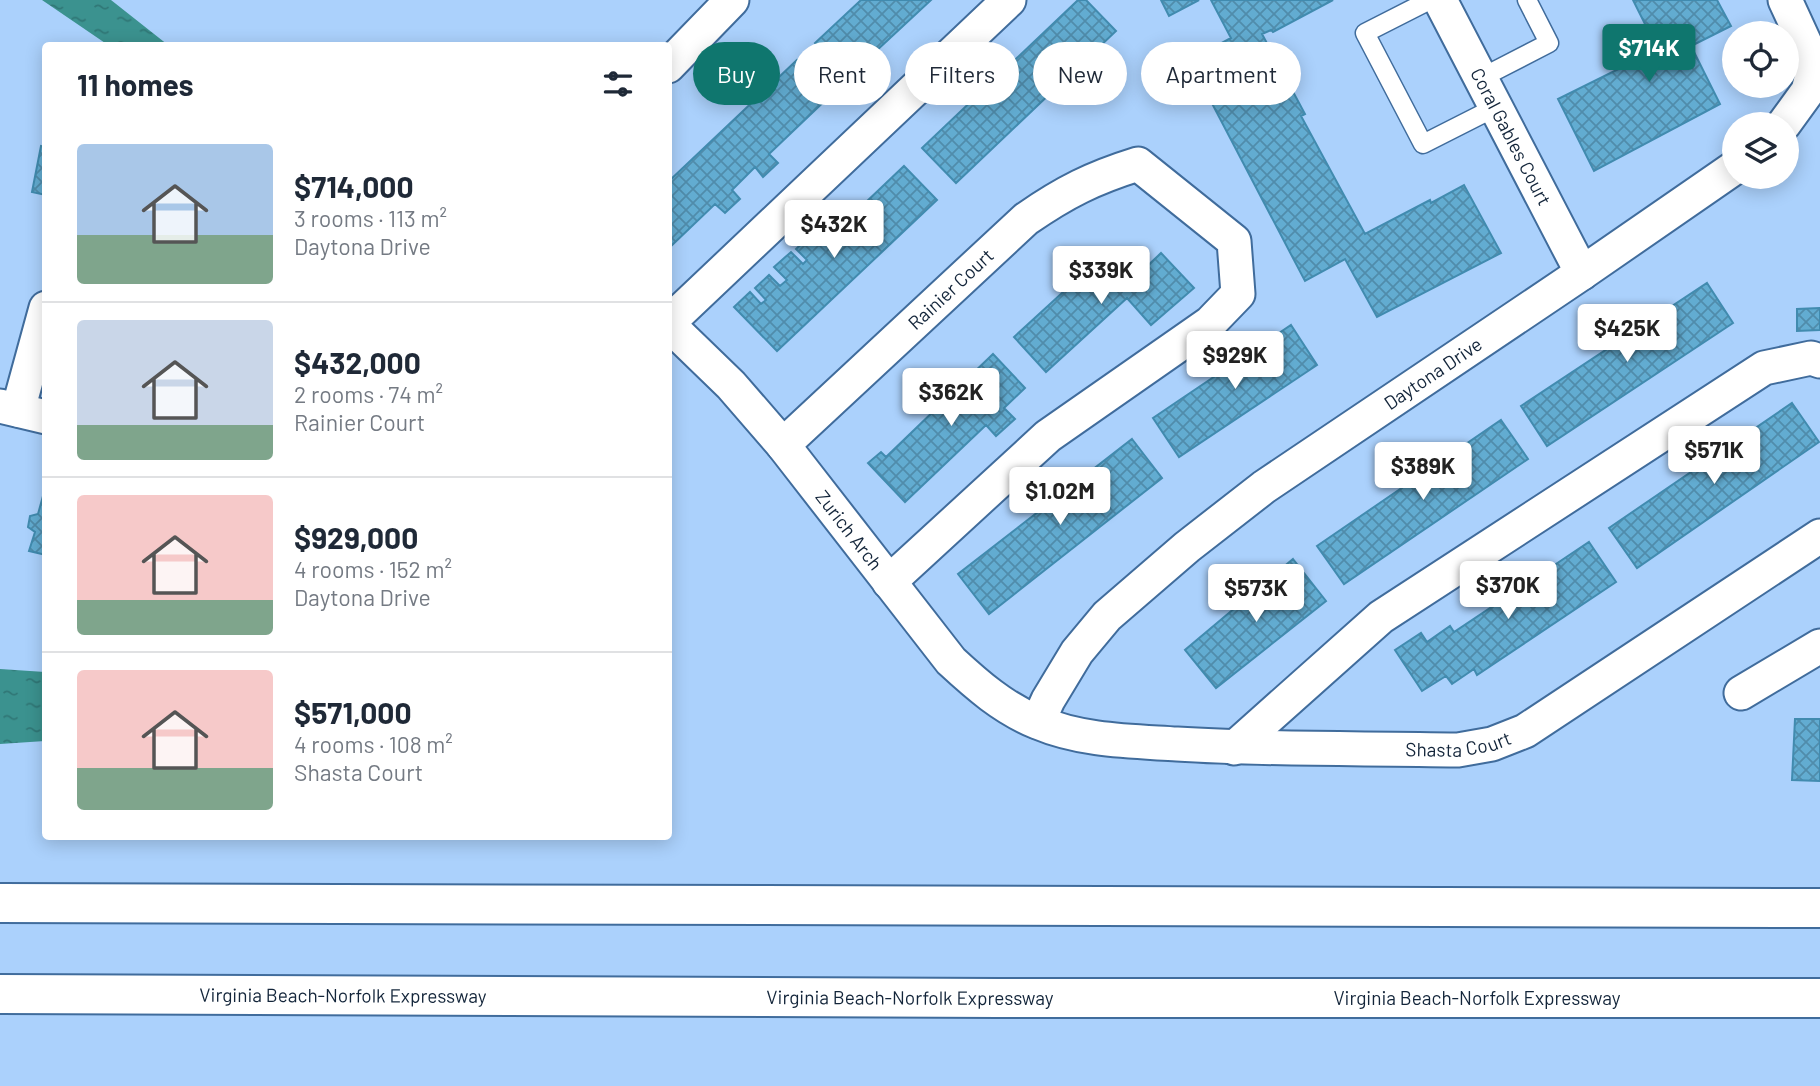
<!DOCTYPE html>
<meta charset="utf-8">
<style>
body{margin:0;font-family:Barlow,sans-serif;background:#f2f2f3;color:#1f2937;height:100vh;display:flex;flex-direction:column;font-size:26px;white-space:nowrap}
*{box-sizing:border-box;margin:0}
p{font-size:23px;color:#747a83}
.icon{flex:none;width:38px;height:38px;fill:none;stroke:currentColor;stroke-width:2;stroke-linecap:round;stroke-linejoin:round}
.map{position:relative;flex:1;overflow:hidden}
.drawer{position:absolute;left:42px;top:42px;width:630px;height:798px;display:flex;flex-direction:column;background:#fff;border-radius:7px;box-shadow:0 4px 18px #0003}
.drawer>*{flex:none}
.hud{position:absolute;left:693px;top:42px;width:665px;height:63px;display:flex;gap:14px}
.controls{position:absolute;left:1722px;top:21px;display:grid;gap:14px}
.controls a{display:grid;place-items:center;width:77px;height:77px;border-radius:50%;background:#fff;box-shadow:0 4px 18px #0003;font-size:35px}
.price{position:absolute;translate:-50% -60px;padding:0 16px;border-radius:7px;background:#fff;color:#222;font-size:23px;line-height:46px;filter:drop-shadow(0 2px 4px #0008)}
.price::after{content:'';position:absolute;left:50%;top:42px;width:21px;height:16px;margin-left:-10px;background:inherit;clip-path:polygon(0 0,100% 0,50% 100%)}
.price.current{background:#0f766e;color:#fff}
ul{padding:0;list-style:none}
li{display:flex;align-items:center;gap:21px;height:175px;padding:0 35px}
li+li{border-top:2px solid #e0e1e3}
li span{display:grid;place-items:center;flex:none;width:196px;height:140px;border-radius:7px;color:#555}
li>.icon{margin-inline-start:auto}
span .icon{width:84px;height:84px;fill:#fffc;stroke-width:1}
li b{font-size:30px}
h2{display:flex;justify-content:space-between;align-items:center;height:84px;padding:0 35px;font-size:30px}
.pill{padding:0 24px;border-radius:32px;background:#fff;box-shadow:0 4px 18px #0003;font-size:24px;line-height:63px}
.pill.current{background:#0f766e;color:#fff}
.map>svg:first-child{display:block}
</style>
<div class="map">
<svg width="1820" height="1086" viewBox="0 0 1820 1086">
<defs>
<pattern id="water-ripples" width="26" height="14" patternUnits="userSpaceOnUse" patternTransform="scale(1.75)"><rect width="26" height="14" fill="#3b928f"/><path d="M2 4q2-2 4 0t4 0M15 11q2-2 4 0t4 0" fill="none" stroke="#307776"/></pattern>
<pattern id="building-cross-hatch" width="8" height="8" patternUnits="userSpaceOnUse" patternTransform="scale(1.75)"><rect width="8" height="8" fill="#62acd1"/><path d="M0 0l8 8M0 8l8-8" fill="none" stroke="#508cab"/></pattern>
</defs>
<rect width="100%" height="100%" fill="#abd1fc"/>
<path fill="url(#water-ripples)" d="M42 0H111L168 45H108Z
M0 669 45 672V741L0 744Z"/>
<path fill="url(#building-cross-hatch)" stroke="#418baf" stroke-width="2" d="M861 0H931L847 78 815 43Z
M1078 0H1086L1116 31 956 183 922 148Z
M1161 0H1199L1169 16Z
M1211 0H1333L1273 32 1271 30 1262 34 1305 114 1301 116 1365 234 1430 200 1431 203 1464 185 1501 253 1377 317 1345 259 1305 281 1206 92 1208 90 1192 59 1231 38Z
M1633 0H1717L1731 26 1691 46 1720 104 1594 171 1558 99 1661 48 1650 26 1647 28Z
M797 60 831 95 769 154 778 163 763 177 755 167 732 190 740 199 725 213 715 204 670 247 668 245V182Z
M41 146 46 147V195L32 192Z
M904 166 937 200 777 351 734 307 750 292 761 304 766 300 755 288 769 275 780 286 787 280 774 267 791 252 803 264 807 260 796 249 813 233 823 243Z
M1161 253 1194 288 1151 325 1127 298 1046 372 1014 337 1096 262 1111 278 1130 260 1141 272Z
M1707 283 1733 323 1547 446 1521 406Z
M1820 308V330L1797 331V309Z
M1291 325 1317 365 1179 457 1153 418Z
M993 354 1025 388 1004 408 1015 419 996 436 986 425 905 502 868 463 881 452 886 457Z
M1792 403 1819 442 1637 568 1609 528Z
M1501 420 1528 459 1344 584 1317 546Z
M1132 439 1162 478 989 614 958 574Z
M43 496 46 497V555L29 551 35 532 28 527 30 516 38 514Z
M1589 542 1616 582 1477 675 1474 669 1452 684 1446 676 1422 691 1395 650 1421 633 1427 642 1450 626 1454 632Z
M1293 559 1326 601 1216 688 1185 650Z
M1795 719H1820V781L1792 780Z"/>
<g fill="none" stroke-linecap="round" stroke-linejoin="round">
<g stroke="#406c9c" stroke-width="21">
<path id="lane" d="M1430 0 1365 33 1423 144 1496 107
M1481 78 1549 43 1527 0"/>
</g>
<g stroke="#406c9c" stroke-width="37">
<g id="street">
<path id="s1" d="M1440 0 1582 273"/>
<path d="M1785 0 1820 76"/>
<path d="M668 66 732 0"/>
<path d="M1784 124 1808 91 1815 63 1820 57"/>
<path d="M668 323 1009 0"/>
<path id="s2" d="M668 324 731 385 783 445 951 661C977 685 1003 708 1037 722 1082 741 1129 741 1177 744 1271 750 1365 748 1458 750L1492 744 1525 731 1820 536"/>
<path d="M0 406 46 417"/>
<path d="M18 410 46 308"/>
<path id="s3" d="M783 445 1026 219C1065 192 1093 178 1138 164L1234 241 1238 294 1210 323 1048 436 889 582"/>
<path d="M1741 693 1820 646"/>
<path id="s4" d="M1038 722 1048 700 1077 652 1107 616 1187 547 1264 487 1582 273 1734 168"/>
<path d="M1234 748 1381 617 1764 368 1811 358 1820 361"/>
</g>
</g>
<g stroke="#406c9c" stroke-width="42">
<g id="highway">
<path d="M0 903 1820 908"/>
<path id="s5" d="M0 994 998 998H1820"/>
</g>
</g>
<use href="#lane" stroke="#fff" stroke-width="18"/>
<use href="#street" stroke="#fff" stroke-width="33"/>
<use href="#highway" stroke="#fff" stroke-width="38"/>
</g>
<g text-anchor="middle" stroke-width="5" stroke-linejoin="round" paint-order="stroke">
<g font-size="19" fill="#13253a" stroke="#c1ddfe">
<text dy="7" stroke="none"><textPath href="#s1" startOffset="154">Coral Gables Court</textPath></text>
<text dy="7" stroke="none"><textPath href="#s3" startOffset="229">Rainier Court</textPath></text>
<text dy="7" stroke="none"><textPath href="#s4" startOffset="534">Daytona Drive</textPath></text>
<text dy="7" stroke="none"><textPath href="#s2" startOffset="275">Zurich Arch</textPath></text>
<text dy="7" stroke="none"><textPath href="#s2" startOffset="971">Shasta Court</textPath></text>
<text dy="7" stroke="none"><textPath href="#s5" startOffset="343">Virginia Beach-Norfolk Expressway</textPath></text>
<text dy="7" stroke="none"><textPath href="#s5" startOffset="910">Virginia Beach-Norfolk Expressway</textPath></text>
<text dy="7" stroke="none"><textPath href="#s5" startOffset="1477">Virginia Beach-Norfolk Expressway</textPath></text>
</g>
</g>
</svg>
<div class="controls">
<a><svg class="icon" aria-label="locate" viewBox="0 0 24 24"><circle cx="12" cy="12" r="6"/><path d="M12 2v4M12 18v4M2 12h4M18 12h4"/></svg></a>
<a><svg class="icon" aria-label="layers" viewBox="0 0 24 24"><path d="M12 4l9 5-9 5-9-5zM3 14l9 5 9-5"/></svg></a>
</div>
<b class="price current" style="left:1649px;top:84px">$714K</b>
<b class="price" style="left:834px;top:260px">$432K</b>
<b class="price" style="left:1101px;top:306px">$339K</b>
<b class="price" style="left:1627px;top:364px">$425K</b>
<b class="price" style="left:1235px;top:391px">$929K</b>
<b class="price" style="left:951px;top:428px">$362K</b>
<b class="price" style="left:1714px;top:486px">$571K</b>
<b class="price" style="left:1423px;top:502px">$389K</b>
<b class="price" style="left:1060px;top:527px">$1.02M</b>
<b class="price" style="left:1508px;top:621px">$370K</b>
<b class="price" style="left:1256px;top:624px">$573K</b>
<div class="hud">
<a class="pill current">Buy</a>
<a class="pill">Rent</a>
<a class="pill">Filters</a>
<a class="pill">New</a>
<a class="pill">Apartment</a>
</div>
<section class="drawer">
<h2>11 homes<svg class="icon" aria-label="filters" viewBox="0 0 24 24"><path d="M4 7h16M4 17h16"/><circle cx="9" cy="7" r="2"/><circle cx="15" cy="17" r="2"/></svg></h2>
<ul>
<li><span style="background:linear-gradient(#a9c7e8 65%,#7fa58c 0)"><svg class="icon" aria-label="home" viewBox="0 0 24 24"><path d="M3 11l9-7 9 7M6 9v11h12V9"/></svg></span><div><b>$714,000</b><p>3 rooms · 113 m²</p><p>Daytona Drive</p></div></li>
<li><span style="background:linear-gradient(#c9d6e8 75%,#7fa58c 0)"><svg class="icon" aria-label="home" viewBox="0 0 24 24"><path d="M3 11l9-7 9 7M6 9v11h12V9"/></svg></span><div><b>$432,000</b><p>2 rooms · 74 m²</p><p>Rainier Court</p></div></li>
<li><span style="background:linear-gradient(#f6c9c9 75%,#7fa58c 0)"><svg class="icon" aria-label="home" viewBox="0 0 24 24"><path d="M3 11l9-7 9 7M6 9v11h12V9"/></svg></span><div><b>$929,000</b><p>4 rooms · 152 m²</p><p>Daytona Drive</p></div></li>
<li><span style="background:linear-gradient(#f6c9c9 70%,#7fa58c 0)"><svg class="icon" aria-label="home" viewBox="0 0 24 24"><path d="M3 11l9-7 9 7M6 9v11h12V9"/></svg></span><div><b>$571,000</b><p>4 rooms · 108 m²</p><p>Shasta Court</p></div></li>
</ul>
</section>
</div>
